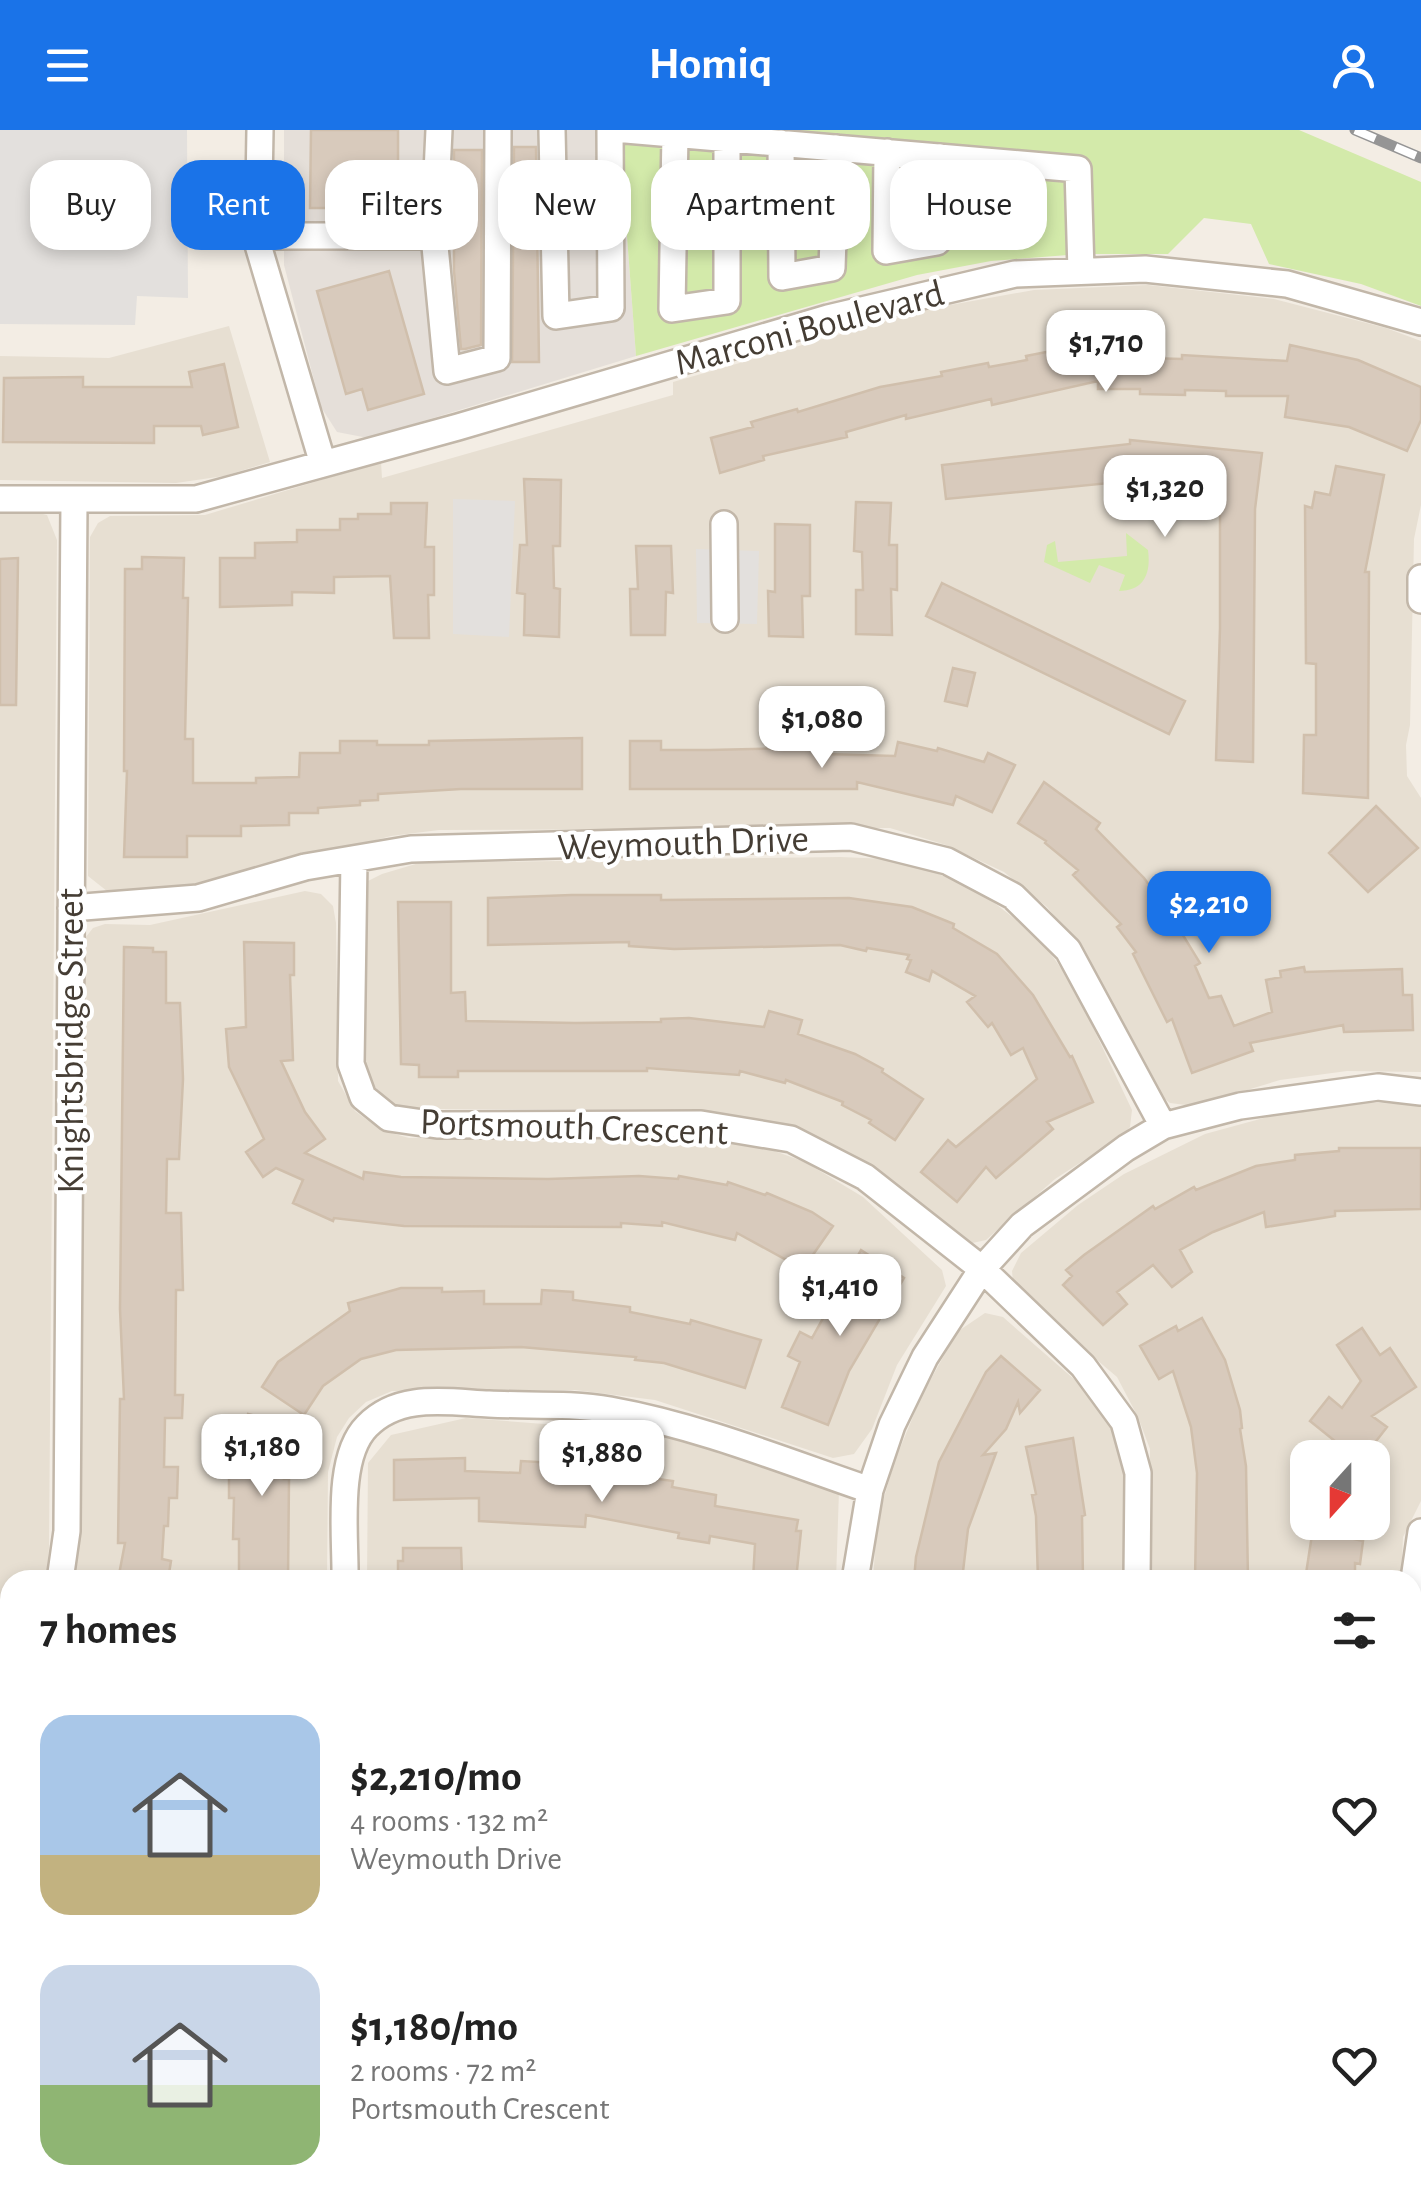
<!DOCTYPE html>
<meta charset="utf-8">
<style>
body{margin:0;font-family:"Alegreya Sans",sans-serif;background:#f6f6f6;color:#222;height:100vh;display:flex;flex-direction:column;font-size:38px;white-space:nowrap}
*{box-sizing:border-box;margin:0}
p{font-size:32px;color:#767676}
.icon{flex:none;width:55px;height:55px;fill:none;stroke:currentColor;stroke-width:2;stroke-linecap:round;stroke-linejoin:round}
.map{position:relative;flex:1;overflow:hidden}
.panel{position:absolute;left:0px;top:1440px;width:1422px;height:642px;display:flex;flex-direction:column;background:#fff;border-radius:30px 30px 0 0;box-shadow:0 5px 15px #0003}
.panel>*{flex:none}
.hud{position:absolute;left:30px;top:30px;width:1362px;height:90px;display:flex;gap:20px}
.needle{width:65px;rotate:201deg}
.buttons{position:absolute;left:1290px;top:1310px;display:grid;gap:20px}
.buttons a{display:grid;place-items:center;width:100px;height:100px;border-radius:20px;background:#fff;box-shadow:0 5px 15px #0003;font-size:50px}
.price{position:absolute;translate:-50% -85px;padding:0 22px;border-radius:20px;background:#fff;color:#222;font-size:32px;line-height:65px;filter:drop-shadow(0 2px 5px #0008)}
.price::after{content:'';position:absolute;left:50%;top:60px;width:30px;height:22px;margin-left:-15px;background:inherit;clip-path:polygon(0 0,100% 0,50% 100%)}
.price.active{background:#1a73e8;color:#fff}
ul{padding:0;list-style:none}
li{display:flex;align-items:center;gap:30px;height:250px;padding:0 40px}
li span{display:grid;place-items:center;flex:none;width:280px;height:200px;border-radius:30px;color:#555}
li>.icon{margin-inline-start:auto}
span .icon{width:120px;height:120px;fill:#fffc;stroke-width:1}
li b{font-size:42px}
h2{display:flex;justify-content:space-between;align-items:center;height:120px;padding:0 40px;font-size:42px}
.tag{padding:0 35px;border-radius:30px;background:#fff;box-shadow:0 5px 15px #0003;font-size:35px;line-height:90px}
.tag.active{background:#1a73e8;color:#fff}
header{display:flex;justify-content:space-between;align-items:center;height:130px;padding:0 40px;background:#1a73e8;color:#fff;font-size:45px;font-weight:700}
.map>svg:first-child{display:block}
</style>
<header><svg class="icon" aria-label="menu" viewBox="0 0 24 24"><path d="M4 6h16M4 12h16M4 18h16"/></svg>Homiq<svg class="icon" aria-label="person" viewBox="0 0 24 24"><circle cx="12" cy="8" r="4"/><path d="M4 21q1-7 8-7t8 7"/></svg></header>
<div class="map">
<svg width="1421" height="2081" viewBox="0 0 1421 2081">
<rect width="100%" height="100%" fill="#f3ede4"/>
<path fill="#e7dfd2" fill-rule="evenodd" d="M1148 155 1274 169 1386 198 1421 211V375L1414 409 1410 595 1406 615 1407 646 1421 668V942L1347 941 1280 950 1194 976 1170 973 1157 963 1081 818 1047 777 1004 742 946 715 890 698 439 700 391 706 184 761 112 765 88 746 90 407 98 393 110 386 205 385 381 332 382 348 673 265V252L928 179 1034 160Z
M229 196 270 332 224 346 176 353 0 350V226L109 228Z
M0 378H20L47 385 57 410 49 1418 46 1450H10V1514L0 1524Z
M840 727 888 729 929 740 979 761 1019 792 1048 820 1073 855 1132 980 1130 997 1123 1005 1055 1049 986 1110 968 1114 840 1021 770 991 693 979H416L391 973 370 952 361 928 366 752 382 744 419 733Z
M305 761 321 764 333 776 336 793 338 951 355 981 381 1000 409 1008 703 1006 752 1013 805 1032 863 1067 942 1140 946 1156 897 1235 872 1299 854 1324 833 1328 655 1270 575 1260 392 1261 366 1272 349 1288 337 1307 328 1342 327 1450H76L78 835 82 812 93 798 105 794 150 795Z
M1362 972 1421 975V1371L1403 1407 1401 1450H1150V1319L1138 1287 1117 1247 1031 1174 1013 1152 1012 1141 1021 1123 1078 1075 1124 1044 1205 1004 1289 981ZM1308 1328H1372V1392H1308Z
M985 1183 1003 1187 1091 1264 1112 1300 1124 1342 1123 1450H873L877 1392 894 1333 921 1267 957 1202Z
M466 1288 662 1303 839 1361 836 1450H367L368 1333 391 1305Z
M10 1552V1737L0 1721V1559Z
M0 1805 8 1830 7 1951 0 1952Z
M37 2072 832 2073V2081H37Z
M868 2072H1396V2081H868Z"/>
<path fill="#e5dfd9" d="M284 0H619L636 226 368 308 337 302 321 277 284 135Z"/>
<path fill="#d3eaaa" d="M619 0H1299L1421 52V176L1361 154 1269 134 1251 94 1204 88 1168 124H1081L991 131 917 145 636 226Z
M1126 403 1148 420C1151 442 1145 461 1119 461L1125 445 1099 435 1090 453 1044 432 1047 415 1055 411 1058 432 1127 426Z"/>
<path fill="#e3e0dd" d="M0 0H187L188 168 137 166 135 195 0 194Z
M453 369 515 371 509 507 453 504Z
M696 419 759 421 757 494 697 493Z"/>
<path fill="#d8cabc" stroke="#d0bfac" stroke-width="2.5" d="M311 0H398V78H310Z
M514 17H536L539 232H512Z
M454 20H482L481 215 465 219H461L454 141Z
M389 141 424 264 368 280 362 259 346 264 317 161Z
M1290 215 1358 230 1421 257V290L1407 321 1349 297 1285 287 1288 266H1226V261L1185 260V265L1140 264V259H1098V251L992 275 991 269 906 289V285L846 302 847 307 763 326 764 330 720 343 711 308 753 297 751 292 797 279 798 282 880 257 942 246 941 242 988 233 989 237 1027 230 1026 226 1072 217 1074 226 1182 229V225L1287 231Z
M224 234 238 297 203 305 201 296H154V313L3 312 4 248 83 247V257H192L189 242Z
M1130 310 1262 323 1255 379 1253 632 1216 630 1220 498V356L1119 346 1120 352 946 369 942 335 1130 314Z
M1336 336 1384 345 1365 442H1369L1368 668 1303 663 1304 605H1316V534L1306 533 1305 376 1312 378 1315 362 1330 365Z
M524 349 561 350 560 416H553L554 458 560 459 559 507 524 505 525 464 517 463 520 415H527Z
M856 372 891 373 889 415H897V460L891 459 892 505 856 504V460H863L862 422 854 421Z
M391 373H427L425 417H434V465H428L429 508H394L390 446 334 447V463L292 462V475L220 477V428H255V413L297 412V400H340V389H358V384H391Z
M775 394 810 395V466H802L803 507 769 506 768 461 775 462Z
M636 416H671L673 463 666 462 665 505H631L630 459H638Z
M142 427 184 428 183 468H188L185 609H193V653H256V648L299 647 300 623H340V611H377V615H429V611L582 608V659H461L378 664V670L360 671V675L318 678V683H289V695L241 696V706H187V727H124L127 641H124L125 439H142Z
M18 428 16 575H0V429Z
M942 453 1185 571 1169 604 926 486Z
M953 538 975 543 967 576 945 571Z
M793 610H823V624L895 626 898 612 937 621 938 618 984 632 988 623 1015 635 992 682 956 666 953 675 857 652V659H630V611H661V620H709L793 618Z
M1044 652 1100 693 1096 699 1144 748 1170 784 1200 833 1195 836 1209 868 1221 866 1234 896 1272 882 1266 850 1281 847 1280 841 1304 837 1305 842 1402 839 1403 865H1412L1413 900 1344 902 1343 895 1250 913 1253 921 1192 943 1172 889 1167 892 1133 824 1136 822 1117 797 1121 794 1073 745 1078 740 1045 713 1046 711 1018 693Z
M1376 676 1418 718 1368 762 1329 723Z
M572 765H661V770L849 768 912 777 954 794 953 798 997 824 1033 865 1070 927 1072 926 1093 972 1047 992 1053 999 996 1048 986 1037 957 1072 921 1042 948 1010 956 1017 1037 949 1023 918 1011 925 992 893 988 897 967 872 975 866 932 841 929 851 906 842 911 830 907 829 909 825 867 818 866 821 840 815 674 819 629 816V812L488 815V768Z
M398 772H451V863L465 862 466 891 575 893 661 892V889L689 888 764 897 769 881 802 890 798 904 855 924 883 939 882 942 923 969 895 1010 869 993 871 990 842 975 843 972 786 950 785 953 740 941 739 945 647 938V941H458V947H419V935L401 934Z
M244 812 294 813V845H290L293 930 281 931 305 982 325 1009 305 1023 363 1049 364 1042 401 1047 548 1049 639 1046 678 1049 679 1046 727 1055 728 1052 765 1065 767 1063 812 1082 833 1096 803 1139 737 1103 735 1110 662 1092V1096L621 1093V1097L404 1096 334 1088 333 1091 293 1073 303 1050 276 1038 263 1047 246 1022 264 1009 229 937 226 899 246 897Z
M124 817 153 818V822H166V873H180L183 949 179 1029H167L166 1083H181L183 1160H176L175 1265H183L182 1288H165L164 1337H178L177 1368H169L168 1396H164L162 1429 171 1431 168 1450H118L125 1413H118L120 1269H124L120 1179Z
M1339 1018H1421V1079L1335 1081V1086L1266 1097 1264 1082 1213 1102 1180 1120 1192 1142 1172 1157 1153 1135 1117 1162 1127 1174 1103 1195 1063 1155 1072 1146 1066 1140 1084 1125 1153 1076 1155 1079 1194 1057 1196 1060 1256 1036 1295 1030V1025L1339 1021Z
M861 1120 904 1148 849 1241 828 1295 782 1277 800 1232 788 1226 800 1202 812 1208Z
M401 1158H442V1162L484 1161V1174H541L542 1160 573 1162V1170L630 1177V1182L690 1194 691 1190 761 1210 745 1258 664 1233 635 1230 636 1227 521 1217 396 1220 361 1229 323 1256 304 1285 262 1257 278 1232 350 1181 348 1173Z
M1202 1188 1225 1230 1240 1280 1242 1298 1240 1299 1246 1336 1248 1450H1195L1197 1343 1191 1297 1173 1241 1159 1249 1140 1216 1176 1196 1178 1201Z
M1362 1198 1380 1225 1390 1218 1416 1257 1372 1286 1387 1297 1363 1328H1356L1310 1291 1329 1267 1342 1278 1361 1251 1337 1215Z
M1001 1226 1040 1260 1020 1283 1018 1272 1006 1299 983 1325 996 1323 968 1399 962 1450H914L916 1427 939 1332 986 1242Z
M248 1284 297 1296 284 1349H289L288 1450H239V1409H233L234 1368H229V1339H234Z
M1073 1308 1085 1385 1082 1386 1083 1450H1038L1036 1386 1032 1365 1036 1364 1026 1317Z
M465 1328V1341L520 1343 521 1331 592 1335 629 1342V1345L673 1351 672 1357 716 1365 715 1376 798 1390 796 1401H801L796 1450H753L755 1414 710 1406 709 1413 678 1408 679 1403 586 1385 585 1397 479 1391V1368L394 1370V1330Z
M1314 1392H1357L1354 1409 1363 1411 1360 1434 1355 1433V1450H1305Z
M403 1418H461L462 1445 437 1446V1450H398V1431H403Z"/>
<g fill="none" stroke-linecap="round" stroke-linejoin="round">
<g stroke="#c2b7a9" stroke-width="30">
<path id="minor" d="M260 0 258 115 323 334
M552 0 556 186 611 178 610 0
M626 0 1078 39 1081 141
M675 3 672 179 727 171V8
M781 13 782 147 832 138 836 18
M887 22 886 121 937 112 940 27
M996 101V32
M258 106H434L447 241 497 228 498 0
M434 106 439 0
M0 369H196L458 297 828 188 1015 144 1145 139 1287 154 1421 192
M724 394 725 489
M1421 448V470
M354 729 351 934 363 967 389 988 437 995 701 994 791 1009 865 1047 982 1139 1083 1236 1124 1292 1138 1343 1137 1450
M71 778 198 768 305 737 411 719 851 707 947 731 1013 766 1068 820 1163 996
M60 1450 67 1401 74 371
M345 1450C346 1407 335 1328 367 1296 399 1263 446 1272 489 1274 528 1276 571 1273 610 1280 699 1296 785 1331 870 1360
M855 1450 870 1360 892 1295 925 1227 982 1139 1022 1095 1126 1018 1163 996 1240 976 1378 957 1421 962
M0 1541 10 1533
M0 1748 10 1770
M27 2072V2081
M847 2081V2072
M1415 2081 1419 1869 1414 1449 1421 1402"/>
</g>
<use href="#minor" stroke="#fff" stroke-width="25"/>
<g stroke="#959595" stroke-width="11">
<path id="rail" d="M1355 0 1421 28"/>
</g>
<use href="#rail" stroke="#fff" stroke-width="8" stroke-dasharray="22" stroke-linecap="butt"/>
</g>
<g text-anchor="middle" stroke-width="8" stroke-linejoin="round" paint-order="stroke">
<g font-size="38" fill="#453d34" stroke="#fff">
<text transform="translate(809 197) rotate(-15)" y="13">Marconi Boulevard</text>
<text transform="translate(683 712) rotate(-2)" y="13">Weymouth Drive</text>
<text transform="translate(70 911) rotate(-90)" y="13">Knightsbridge Street</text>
<text transform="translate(574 996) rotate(2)" y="13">Portsmouth Crescent</text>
</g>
</g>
</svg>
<div class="buttons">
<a><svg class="needle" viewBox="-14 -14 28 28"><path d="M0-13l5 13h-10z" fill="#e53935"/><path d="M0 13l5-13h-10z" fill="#767676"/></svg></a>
</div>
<b class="price" style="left:1106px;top:265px">$1,710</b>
<b class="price" style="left:1165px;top:410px">$1,320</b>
<b class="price" style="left:822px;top:641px">$1,080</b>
<b class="price active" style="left:1209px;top:826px">$2,210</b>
<b class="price" style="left:840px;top:1209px">$1,410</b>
<b class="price" style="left:262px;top:1369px">$1,180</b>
<b class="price" style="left:602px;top:1375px">$1,880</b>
<div class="hud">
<a class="tag">Buy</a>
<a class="tag active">Rent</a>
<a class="tag">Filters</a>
<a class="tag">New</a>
<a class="tag">Apartment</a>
<a class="tag">House</a>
</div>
<section class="panel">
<h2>7 homes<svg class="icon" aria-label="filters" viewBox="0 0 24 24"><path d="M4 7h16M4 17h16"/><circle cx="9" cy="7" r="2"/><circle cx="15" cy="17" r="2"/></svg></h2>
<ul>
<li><span style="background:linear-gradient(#a9c7e8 70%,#c2b280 0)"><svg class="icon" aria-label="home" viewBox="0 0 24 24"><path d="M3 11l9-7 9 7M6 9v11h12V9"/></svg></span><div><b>$2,210/mo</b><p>4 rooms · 132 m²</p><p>Weymouth Drive</p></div><svg class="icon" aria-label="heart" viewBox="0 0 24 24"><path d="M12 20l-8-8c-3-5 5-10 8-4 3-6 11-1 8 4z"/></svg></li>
<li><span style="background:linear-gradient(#c9d6e8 60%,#8fb573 0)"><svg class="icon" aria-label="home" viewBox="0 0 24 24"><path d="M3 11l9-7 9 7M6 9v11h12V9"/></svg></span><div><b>$1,180/mo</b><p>2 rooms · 72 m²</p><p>Portsmouth Crescent</p></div><svg class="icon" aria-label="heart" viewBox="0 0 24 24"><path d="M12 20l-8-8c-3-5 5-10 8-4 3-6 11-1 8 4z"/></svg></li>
</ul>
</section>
</div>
